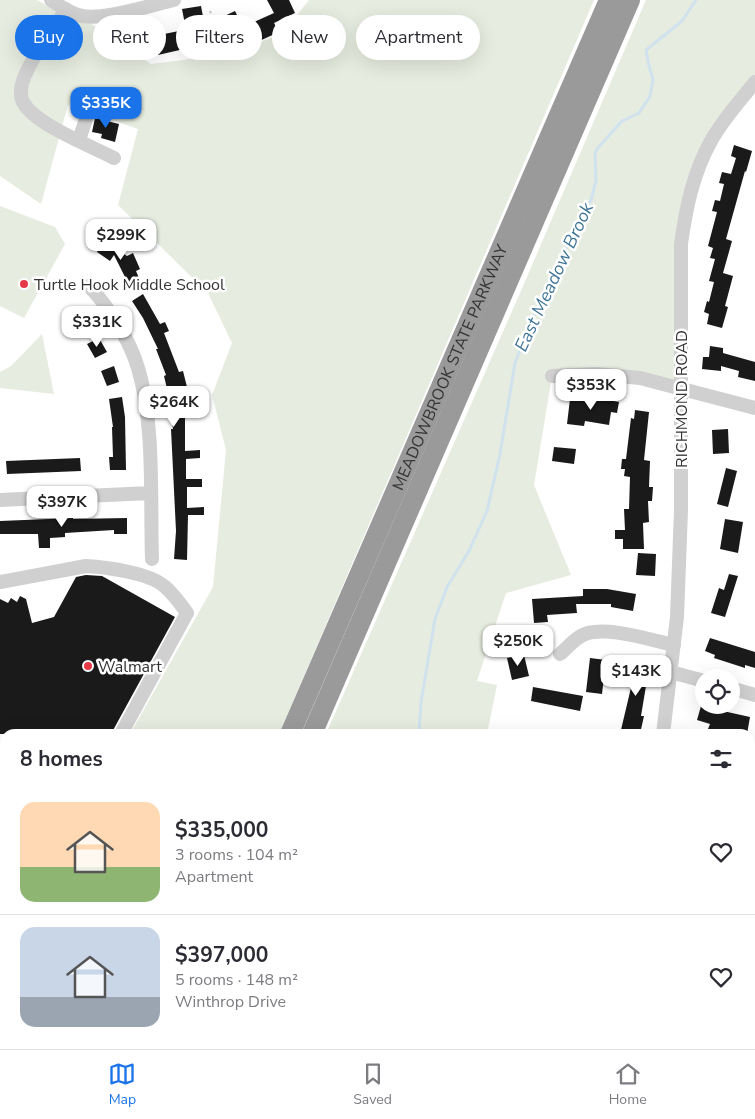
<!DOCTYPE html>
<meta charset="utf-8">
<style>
body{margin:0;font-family:"Nunito Sans",sans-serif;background:#f2f2f3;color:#2b2b33;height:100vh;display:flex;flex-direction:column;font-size:19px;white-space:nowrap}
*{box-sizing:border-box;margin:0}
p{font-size:16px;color:#7c7c81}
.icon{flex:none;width:28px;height:28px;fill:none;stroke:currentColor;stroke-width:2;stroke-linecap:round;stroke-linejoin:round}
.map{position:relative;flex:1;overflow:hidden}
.details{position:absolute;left:0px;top:729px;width:755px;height:321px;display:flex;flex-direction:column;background:#fff;border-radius:15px 15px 0 0;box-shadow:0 5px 20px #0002}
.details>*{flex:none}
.hud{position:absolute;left:15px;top:15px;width:500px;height:45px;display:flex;gap:10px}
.controls{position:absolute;left:695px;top:669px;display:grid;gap:10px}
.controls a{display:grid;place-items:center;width:45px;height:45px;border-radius:50%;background:#fff;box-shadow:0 5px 20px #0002;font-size:25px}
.price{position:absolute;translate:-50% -42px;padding:0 11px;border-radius:10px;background:#fff;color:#222;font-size:16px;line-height:32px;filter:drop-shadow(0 1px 2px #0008)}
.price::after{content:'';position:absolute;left:50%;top:30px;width:15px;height:11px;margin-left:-8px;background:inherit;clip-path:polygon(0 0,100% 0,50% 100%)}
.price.on{background:#1a73e8;color:#fff}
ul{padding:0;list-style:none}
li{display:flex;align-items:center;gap:15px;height:125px;padding:0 20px}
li+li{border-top:1px solid #e1e1e2}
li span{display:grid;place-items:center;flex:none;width:140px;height:100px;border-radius:15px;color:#555}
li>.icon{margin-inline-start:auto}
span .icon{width:60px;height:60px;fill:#fffc;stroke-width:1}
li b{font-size:21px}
h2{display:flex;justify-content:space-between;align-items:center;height:60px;padding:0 20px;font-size:21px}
.chip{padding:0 18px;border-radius:22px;background:#fff;box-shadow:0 5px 20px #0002;font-size:18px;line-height:45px}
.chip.on{background:#1a73e8;color:#fff}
.dock{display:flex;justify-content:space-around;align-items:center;height:70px;border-top:1px solid #e1e1e2;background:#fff;font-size:14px;color:#7c7c81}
.dock a{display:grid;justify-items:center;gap:2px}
.dock .on{color:#1a73e8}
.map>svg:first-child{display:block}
</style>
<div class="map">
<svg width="755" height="1049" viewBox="0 0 755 1049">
<rect width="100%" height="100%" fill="#fff"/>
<path fill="#e6ecdf" d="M0 0H37L57 11 76 14 151 64 231 54 283 33 309 0H594L279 734H130L213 587 226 450 212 395 232 343 208 293 118 205 138 129 68 105 41 204 0 176Z
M646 0H755V82L729 114 686 207 680 388 552 376 534 485 571 575 506 593 477 681 497 685 487 734H326L520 293Z
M0 206 55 227 65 244 24 318 0 306Z
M42 334 54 394 0 388V372L11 366Z
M2 998 5 999V1045H154L153 1049H0V1001Z
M279 1045H393L391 1049H290Z"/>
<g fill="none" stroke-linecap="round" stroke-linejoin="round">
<path stroke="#cfe2ee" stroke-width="3" d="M419 734 421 702 435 619 447 587 469 551 487 511 500 454 515 363 544 291 591 200 596 181 595 154 597 149 622 121 639 113 650 96 653 80 648 62 646 50 682 21 696 0
M325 1049V1045"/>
</g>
<path fill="#1a1a1a" d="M267 0H289L295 13 274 23 279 32 255 43 250 33 229 43 218 19 235 11 243 27 274 13Z
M201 6 206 32 187 35 182 9Z
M148 17 153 43 134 46 129 20Z
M179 31 184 49 158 55 154 36Z
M95 118 119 124 115 142 101 138 102 134 92 132Z
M734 145 752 151 746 172 745 171 726 239 732 241 723 273 733 276 725 306 728 307 722 328 707 324 709 314 704 312 707 301 709 302 714 282 709 281 715 259 710 258 713 248 708 246 717 212 712 211 715 200 720 201 724 184 719 183 722 172 731 174 736 158 731 156Z
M103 241 127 256 133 253 140 269 136 271 139 278 128 283 114 255 110 261 97 252Z
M143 294 160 324 165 322 169 331 164 333 179 372 183 371 187 387 181 388 185 418V451L200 450V458L186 459V479H202V487H187V508L204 507V515H188L187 560 174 559 176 531 171 429H173L169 397 164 376 166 375 156 349H158L143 318 132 301Z
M71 310 85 319 78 330 64 321Z
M99 338 107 352 95 358 87 344Z
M710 346 723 348V353L755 362V381L738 377 739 371 721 366V371L702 369 703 357H709Z
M114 366 119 382 107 386 101 371Z
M122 397 125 417 126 470H110L109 457H113L112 427H113L109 399Z
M598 398 619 402 617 413 611 412 609 425 585 421 584 426 567 424 570 399 598 401Z
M635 410 649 412 644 460 650 461 649 487H653L652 501H648L649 522 643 523 644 549H623V539H615V530H625L624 509H629L630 477 624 476 625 469H621L622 459H626L631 418 634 419Z
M728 429 729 453 713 454 712 430Z
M554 447 576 449 574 464 552 461Z
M80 458 81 471 7 474 6 461Z
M726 468 737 471 728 507 717 504Z
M73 518V519L127 518V534H114V530L65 533V537L50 538V548H39L38 534H0V521Z
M725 519 743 522 738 553 720 549Z
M638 553 656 554 655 576 636 575Z
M729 574 738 576 725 617 711 613 719 588 724 590Z
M86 575 102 576 175 617 111 734H0V599L8 603 11 598 17 602 20 596 26 599 32 623 54 617 76 577Z
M583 589H607L636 594 633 611 611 607V604H576L577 613 547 615 548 622 534 623 532 599 583 596Z
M710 638 755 652V668L745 665V668L714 658 715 655 705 651Z
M524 655 529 676 512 680 507 658Z
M590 658 606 660 602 694 586 692Z
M627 660 650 662 641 716H644L640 734H620L634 675H626Z
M533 687 583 696 580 711 531 701Z
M711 705 723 708V711L750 717 747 734H736L717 729 715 734H706L710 724 697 720 701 706 710 708Z"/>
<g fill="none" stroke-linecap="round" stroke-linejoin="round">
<path stroke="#cdcdcd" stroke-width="2" stroke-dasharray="2.5 2.5" stroke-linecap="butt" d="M210 11 220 33"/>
<path stroke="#d0d0d0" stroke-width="14" d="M51 0C60 6 68 12 78 15 99 22 151 5 174 0
M66 9C54 29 22 69 21 90 21 93 21 99 23 102 34 124 91 146 114 158
M79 140 86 119
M89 286C108 306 130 340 138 368 155 425 150 499 152 559
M552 376 596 374 640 378 755 408
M0 500 150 493
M0 582 86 566C106 567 149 573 164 586 173 593 180 603 187 613L121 734
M560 654C567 648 576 637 585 634 608 626 650 640 674 645
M671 672 704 681
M731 688 755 695
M663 734 677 617 681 510V244C686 208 693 173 711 141 723 119 740 101 755 82
M0 750 5 753
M0 885 5 887
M0 929 5 920
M750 996H755
M550 1049 553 1045"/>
<path stroke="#ababab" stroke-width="18" d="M0 977 5 979
M214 1045 226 1049"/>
<g stroke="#9a9a9a" stroke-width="20">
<path id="s1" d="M290 734 609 0"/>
<path d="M312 734 630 0"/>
<path d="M162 1049 164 1045"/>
<path d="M186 1049 187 1045"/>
</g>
</g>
<g fill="#e63946" stroke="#fff" stroke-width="2">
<circle cx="24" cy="284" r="5"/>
<circle cx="88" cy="666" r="5"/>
</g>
<g text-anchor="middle" stroke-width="5" stroke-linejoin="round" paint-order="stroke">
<g font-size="16" fill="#333" stroke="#fff" text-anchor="start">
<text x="34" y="290">Turtle Hook Middle School</text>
<text x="98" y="672">Walmart</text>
</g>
<g font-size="16" fill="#333" stroke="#fff">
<text dy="6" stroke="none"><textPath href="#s1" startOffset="400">MEADOWBROOK STATE PARKWAY</textPath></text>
<text transform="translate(681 399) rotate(-90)" y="6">RICHMOND ROAD</text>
</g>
<g font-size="18" font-style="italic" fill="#3f7597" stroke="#fff">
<text transform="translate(554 277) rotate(-65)" y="6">East Meadow Brook</text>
</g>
</g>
</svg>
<div class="controls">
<a><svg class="icon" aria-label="locate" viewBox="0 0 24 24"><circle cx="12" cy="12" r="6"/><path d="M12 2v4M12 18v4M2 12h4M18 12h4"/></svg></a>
</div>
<b class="price on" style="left:106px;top:129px">$335K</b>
<b class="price" style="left:121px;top:261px">$299K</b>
<b class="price" style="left:97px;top:348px">$331K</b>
<b class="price" style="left:591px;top:411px">$353K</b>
<b class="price" style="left:174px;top:428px">$264K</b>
<b class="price" style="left:62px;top:528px">$397K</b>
<b class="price" style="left:518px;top:667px">$250K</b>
<b class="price" style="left:636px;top:697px">$143K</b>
<div class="hud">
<a class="chip on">Buy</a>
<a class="chip">Rent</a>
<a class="chip">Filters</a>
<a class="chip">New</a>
<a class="chip">Apartment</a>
</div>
<section class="details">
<h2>8 homes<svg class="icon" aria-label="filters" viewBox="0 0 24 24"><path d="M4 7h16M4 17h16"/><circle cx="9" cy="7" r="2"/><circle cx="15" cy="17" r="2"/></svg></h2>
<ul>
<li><span style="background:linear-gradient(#ffd9b3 65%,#8fb573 0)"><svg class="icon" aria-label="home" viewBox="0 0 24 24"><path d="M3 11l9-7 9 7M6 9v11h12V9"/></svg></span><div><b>$335,000</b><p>3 rooms · 104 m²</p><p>Apartment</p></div><svg class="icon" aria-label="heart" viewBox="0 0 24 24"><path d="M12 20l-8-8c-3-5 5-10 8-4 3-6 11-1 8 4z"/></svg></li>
<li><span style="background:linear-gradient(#c9d6e8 70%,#9aa5b1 0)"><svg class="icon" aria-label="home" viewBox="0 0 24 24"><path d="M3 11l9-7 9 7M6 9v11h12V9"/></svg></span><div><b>$397,000</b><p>5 rooms · 148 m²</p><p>Winthrop Drive</p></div><svg class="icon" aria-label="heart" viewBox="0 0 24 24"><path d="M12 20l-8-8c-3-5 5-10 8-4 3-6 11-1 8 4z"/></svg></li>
</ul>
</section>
</div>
<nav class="dock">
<a class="on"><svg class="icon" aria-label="map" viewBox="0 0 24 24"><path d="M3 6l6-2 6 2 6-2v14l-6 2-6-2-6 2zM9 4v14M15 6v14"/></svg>Map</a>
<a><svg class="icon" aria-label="saved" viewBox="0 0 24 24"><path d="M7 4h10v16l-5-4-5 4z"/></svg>Saved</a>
<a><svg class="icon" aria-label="home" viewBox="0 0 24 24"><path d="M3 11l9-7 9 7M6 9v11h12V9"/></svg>Home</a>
</nav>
